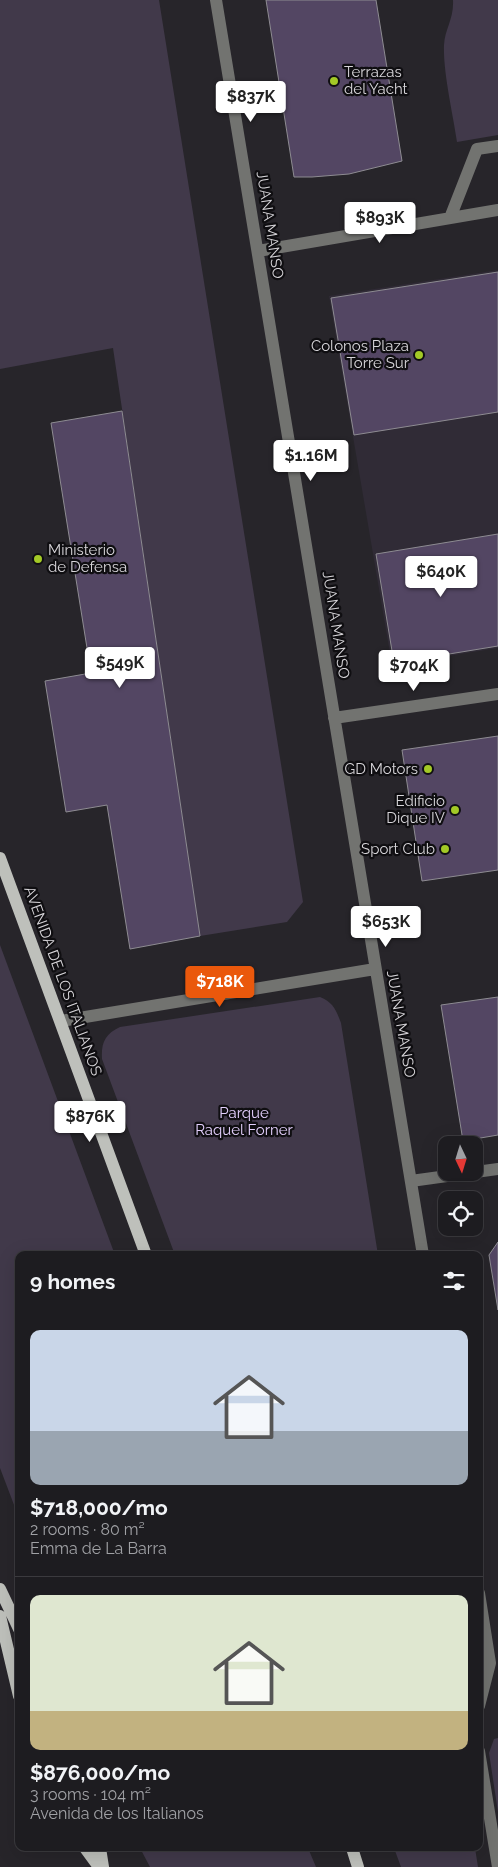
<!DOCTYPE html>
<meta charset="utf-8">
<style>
body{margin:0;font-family:Raleway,sans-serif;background:#2a292d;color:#f1f3f6;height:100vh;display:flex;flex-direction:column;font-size:19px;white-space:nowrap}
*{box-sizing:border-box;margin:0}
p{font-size:16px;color:#a0a1a5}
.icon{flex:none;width:28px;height:28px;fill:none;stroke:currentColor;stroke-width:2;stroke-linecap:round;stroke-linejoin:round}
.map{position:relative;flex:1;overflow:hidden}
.drawer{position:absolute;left:15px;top:1251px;width:468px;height:600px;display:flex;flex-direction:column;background:#1d1c20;border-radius:10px;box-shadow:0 5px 20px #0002,0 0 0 1px #3b3a3e}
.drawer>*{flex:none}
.needle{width:32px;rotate:176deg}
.controls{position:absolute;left:438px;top:1136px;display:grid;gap:10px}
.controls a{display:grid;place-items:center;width:45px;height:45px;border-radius:10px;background:#1d1c20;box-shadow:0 5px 20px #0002,0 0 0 1px #3b3a3e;font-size:25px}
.price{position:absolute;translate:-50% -42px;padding:0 11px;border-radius:5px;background:#fff;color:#222;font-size:16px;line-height:32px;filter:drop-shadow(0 1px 2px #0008)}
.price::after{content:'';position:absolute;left:50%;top:30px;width:15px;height:11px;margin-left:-8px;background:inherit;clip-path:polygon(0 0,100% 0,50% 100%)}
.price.current{background:#ea580c;color:#fff}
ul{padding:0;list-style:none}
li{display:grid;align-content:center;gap:10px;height:265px;padding:0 15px}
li+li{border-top:1px solid #3b3a3e}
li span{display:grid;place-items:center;height:155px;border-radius:10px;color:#555}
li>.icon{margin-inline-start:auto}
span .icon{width:90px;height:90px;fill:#fffc;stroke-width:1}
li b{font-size:21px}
h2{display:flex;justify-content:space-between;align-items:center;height:60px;padding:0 15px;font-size:21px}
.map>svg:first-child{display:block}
</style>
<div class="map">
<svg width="498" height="1867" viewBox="0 0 498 1867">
<rect width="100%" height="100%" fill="#27252a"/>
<path fill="#302b36" d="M498 270V648L392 665 329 296Z"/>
<path fill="#41394a" d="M0 0H159L303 902 287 922 200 936 113 348 0 369Z
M453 0H498V135L457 142C453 114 443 73 444 45 445 28 454 19 453 0Z
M0 945 115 1255H19V1518L0 1468Z
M320 997C333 1002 336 1010 341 1023L378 1255H175L102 1059C101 1043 105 1034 120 1027Z
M498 1738V1812L489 1753 494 1739Z
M140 1848H308L316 1867H150Z
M394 1848H475L478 1867H401Z"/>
<path fill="#534663" stroke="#8e8c92" d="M266 0H376L402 161 349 174 312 177H294Z
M498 272V412L354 435 331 298Z
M122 411 200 936 130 949 107 805 66 812 45 681 91 673 51 423Z
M498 534V646L394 663 376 554Z
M498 736V870L422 881 402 750Z
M498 997V1135L463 1141 441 1005Z
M498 1242V1310L489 1255Z"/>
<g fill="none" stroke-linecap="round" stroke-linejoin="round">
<path stroke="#727370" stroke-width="12" d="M216 0 423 1255
M450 218 477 149 498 146
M258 251 498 210
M334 718 498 694
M61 1021 375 969
M411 1181 498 1169
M479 1593 490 1663 479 1706
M479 1751 498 1867"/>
<path stroke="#bec0bb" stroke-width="12" d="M0 858 146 1255
M0 1589 19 1629
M0 1616 19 1696
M85 1848 99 1867
M100 1848 103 1867
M352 1848 358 1867"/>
</g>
<g fill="#a3c926" stroke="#0f0e11" stroke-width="2">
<circle cx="334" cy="81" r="5"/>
<circle cx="419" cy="355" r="5"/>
<circle cx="38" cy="559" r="5"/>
<circle cx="428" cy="769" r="5"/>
<circle cx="455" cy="810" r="5"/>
<circle cx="445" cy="849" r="5"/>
</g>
<g text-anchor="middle" stroke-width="4.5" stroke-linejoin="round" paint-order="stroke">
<g font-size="15" fill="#d7d5d9" stroke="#0f0e11" text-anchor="end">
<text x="344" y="77" text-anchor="start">Terrazas<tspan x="344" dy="17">del Yacht</tspan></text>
<text x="409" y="351">Colonos Plaza<tspan x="409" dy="17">Torre Sur</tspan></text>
<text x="48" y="555" text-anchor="start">Ministerio<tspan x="48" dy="17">de Defensa</tspan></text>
<text x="418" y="774">GD Motors</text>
<text x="445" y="806">Edificio<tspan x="445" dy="17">Dique IV</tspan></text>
<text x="435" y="854">Sport Club</text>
</g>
<g font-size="15" fill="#d7d5d9" stroke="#0f0e11">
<text transform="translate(270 225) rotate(81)" y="5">JUANA MANSO</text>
<text transform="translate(336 625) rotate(81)" y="5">JUANA MANSO</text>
<text transform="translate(63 981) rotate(70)" y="5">AVENIDA DE LOS ITALIANOS</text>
<text transform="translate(401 1024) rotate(80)" y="5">JUANA MANSO</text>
</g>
<g font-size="15" fill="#e3cffc" stroke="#0f0e11">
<text x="244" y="1118">Parque<tspan x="244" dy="17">Raquel Forner</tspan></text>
</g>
</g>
</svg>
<div class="controls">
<a><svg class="needle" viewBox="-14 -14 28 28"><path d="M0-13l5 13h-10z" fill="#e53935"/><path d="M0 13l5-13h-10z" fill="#a0a1a5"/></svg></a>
<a><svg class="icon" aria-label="locate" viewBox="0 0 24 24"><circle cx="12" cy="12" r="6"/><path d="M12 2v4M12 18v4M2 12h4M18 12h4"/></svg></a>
</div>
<b class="price" style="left:251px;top:123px">$837K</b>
<b class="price" style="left:380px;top:244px">$893K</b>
<b class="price" style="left:311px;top:482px">$1.16M</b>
<b class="price" style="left:441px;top:598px">$640K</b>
<b class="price" style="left:120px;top:689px">$549K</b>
<b class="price" style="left:414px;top:692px">$704K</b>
<b class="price" style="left:386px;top:948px">$653K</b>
<b class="price current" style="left:220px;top:1008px">$718K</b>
<b class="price" style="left:90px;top:1143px">$876K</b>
<section class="drawer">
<h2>9 homes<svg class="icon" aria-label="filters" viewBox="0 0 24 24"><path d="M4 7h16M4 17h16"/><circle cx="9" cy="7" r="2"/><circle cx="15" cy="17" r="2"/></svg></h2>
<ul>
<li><span style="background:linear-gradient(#c9d6e8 65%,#9aa5b1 0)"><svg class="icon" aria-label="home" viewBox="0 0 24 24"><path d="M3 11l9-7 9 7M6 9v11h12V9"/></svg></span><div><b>$718,000/mo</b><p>2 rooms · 80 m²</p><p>Emma de La Barra</p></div></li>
<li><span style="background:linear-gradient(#dfe7d0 75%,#c2b280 0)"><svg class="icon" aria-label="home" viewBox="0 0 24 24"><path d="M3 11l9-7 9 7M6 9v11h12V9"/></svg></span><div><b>$876,000/mo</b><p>3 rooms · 104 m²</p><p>Avenida de los Italianos</p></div></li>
</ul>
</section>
</div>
